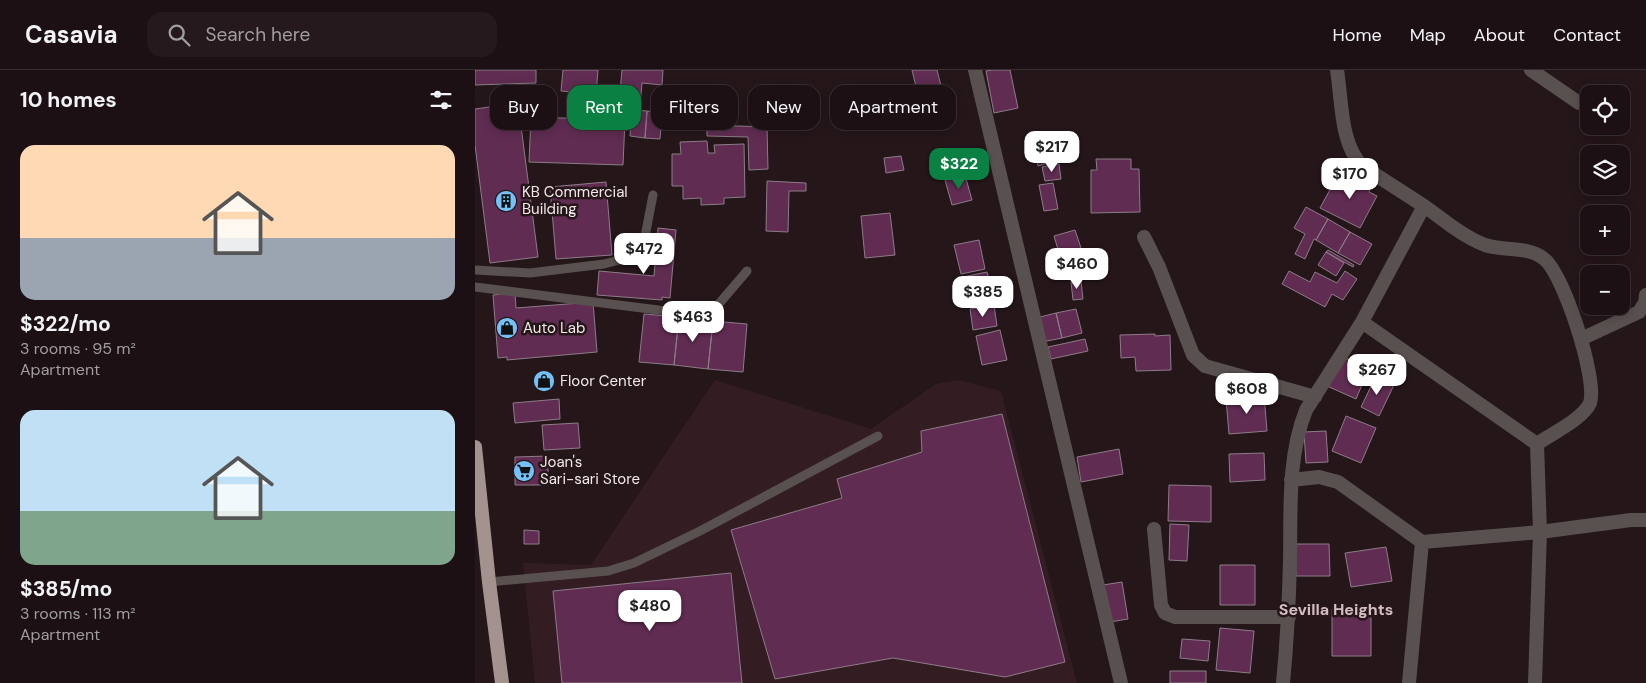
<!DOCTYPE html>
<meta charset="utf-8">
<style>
body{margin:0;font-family:"DM Sans",sans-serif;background:#25191d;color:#f1f3f6;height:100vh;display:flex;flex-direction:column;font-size:19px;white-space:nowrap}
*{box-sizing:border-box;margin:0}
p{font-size:16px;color:#a09da0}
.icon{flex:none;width:28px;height:28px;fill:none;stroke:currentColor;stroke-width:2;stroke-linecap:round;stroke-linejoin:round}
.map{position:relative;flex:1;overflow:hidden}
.panel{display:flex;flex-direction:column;background:#1c1014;width:475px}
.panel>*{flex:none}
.hud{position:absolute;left:15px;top:15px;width:475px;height:45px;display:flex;gap:10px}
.tools{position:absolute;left:1105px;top:15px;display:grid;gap:10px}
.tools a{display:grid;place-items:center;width:50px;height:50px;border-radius:10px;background:#1c1014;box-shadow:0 2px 12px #0003,0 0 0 1px #3a3034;font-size:25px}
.price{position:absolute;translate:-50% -42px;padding:0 11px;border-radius:10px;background:#fff;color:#222;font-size:16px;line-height:32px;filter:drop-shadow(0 1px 2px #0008)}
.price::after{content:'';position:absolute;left:50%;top:30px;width:15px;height:11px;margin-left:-8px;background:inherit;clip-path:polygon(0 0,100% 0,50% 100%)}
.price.active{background:#0b8043;color:#fff}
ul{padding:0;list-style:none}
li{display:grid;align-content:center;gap:10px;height:265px;padding:0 20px}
li span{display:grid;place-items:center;height:155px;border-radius:15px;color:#555}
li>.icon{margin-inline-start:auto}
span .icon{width:90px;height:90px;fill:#fffc;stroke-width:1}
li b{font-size:21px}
h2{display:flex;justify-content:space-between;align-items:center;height:60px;padding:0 20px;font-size:21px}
.pill{padding:0 18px;border-radius:15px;background:#1c1014;box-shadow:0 2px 12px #0003,0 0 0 1px #3a3034;font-size:18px;line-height:45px}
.pill.active{background:#0b8043;color:#fff}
header{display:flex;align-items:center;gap:30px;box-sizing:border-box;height:70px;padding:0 25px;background:#1c1014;border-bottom:1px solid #3a3034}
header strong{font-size:24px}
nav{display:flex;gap:28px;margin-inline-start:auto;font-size:18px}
.search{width:350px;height:45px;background:#25191d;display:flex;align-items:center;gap:12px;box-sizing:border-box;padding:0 18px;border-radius:15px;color:#a09da0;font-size:19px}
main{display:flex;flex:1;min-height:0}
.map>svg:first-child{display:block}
</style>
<header>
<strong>Casavia</strong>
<div class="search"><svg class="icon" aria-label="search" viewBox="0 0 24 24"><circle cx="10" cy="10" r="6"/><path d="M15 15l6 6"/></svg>Search here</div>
<nav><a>Home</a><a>Map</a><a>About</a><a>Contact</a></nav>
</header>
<main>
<section class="panel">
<h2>10 homes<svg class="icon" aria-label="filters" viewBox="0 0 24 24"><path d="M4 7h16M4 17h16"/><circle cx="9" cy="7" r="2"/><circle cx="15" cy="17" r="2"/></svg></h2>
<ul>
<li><span style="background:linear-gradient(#ffd9b3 60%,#9aa5b1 0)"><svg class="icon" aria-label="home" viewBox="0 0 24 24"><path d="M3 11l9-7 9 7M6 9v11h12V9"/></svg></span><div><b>$322/mo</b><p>3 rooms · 95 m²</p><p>Apartment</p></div></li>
<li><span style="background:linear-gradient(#bfe0f5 65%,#7fa58c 0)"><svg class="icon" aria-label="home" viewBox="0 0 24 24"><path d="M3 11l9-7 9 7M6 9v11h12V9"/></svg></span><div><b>$385/mo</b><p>3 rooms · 113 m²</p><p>Apartment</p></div></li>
</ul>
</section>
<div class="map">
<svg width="1171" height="613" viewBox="0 0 1171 613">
<rect width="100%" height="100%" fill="#25161a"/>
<path fill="#331d22" d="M240 310 396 359 461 314 483 310 526 321 602 613H60L48 493 116 495Z"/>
<path fill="#602c52" stroke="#8d7c87" d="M0 0H61V13L0 15Z
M88 0H123L121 24 86 21Z
M147 0H188L187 15 167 13 165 35 144 33Z
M437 0H462L471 36 447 42Z
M517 0H535L543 38 519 43 511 1Z
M43 33 63 187 15 193 0 75V39Z
M157 40 172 41 170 68 155 66Z
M172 41 187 43 185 69 170 68Z
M56 47 150 50 148 95 54 92Z
M232 55 292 57 293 99 274 100 273 67 232 66Z
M232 71 233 83H240L239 75 269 74 270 127 249 128V134L226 135V128L208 129V116H197V84H206L205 72Z
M584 78 587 89 563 96 560 84Z
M426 86 429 100 411 103 409 88Z
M621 89H656V99H664L665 142 616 143V100H622Z
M584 94 586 109 570 111 567 97Z
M490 105 497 130 477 135 470 110Z
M863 105 876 112 879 105 897 114 894 122 902 126 885 158 845 138Z
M292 111 331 113V121H314L313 162 291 161Z
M131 112 137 185 81 189 75 117Z
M578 113 583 139 569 141 564 115Z
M831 137 853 149 841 170 839 169 830 189 820 184 830 164 819 158Z
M415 143 420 185 390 188 386 146Z
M853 149 875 162 863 183 841 170Z
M183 158 201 160 195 228 187 227V230L122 225 124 201 179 206Z
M600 160 609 187 587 193 579 166Z
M875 162 897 174 885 195 863 183Z
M504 170 510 199 486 204 479 175Z
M853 180 879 195 878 197 851 182Z
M851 182 869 193 861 206 843 195Z
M814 201 835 212 840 202 862 213 870 201 882 209 868 230 857 224 850 237 807 214Z
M512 202 519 231 494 236 488 207Z
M606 211 608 229 598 230 596 212Z
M40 223 41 238 118 232 122 282 32 290V287L23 288 18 225Z
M519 235 522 256 498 260 495 239Z
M601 239 607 263 587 268 581 243Z
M581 243 587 268 567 272 561 248Z
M169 244 204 247 199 295 164 292Z
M204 247 238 251 233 299 199 295Z
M238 251 272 254 268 302 233 299Z
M525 260 532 290 507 295 501 266Z
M680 264V266L695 265 696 300 661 301 660 287 646 288 645 265Z
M610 269 613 281 576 289 573 277Z
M866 286 894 298 881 329 852 316Z
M901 306 919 315 904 346 886 337Z
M789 325 792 361 754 364 751 329Z
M84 329 85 349 40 353 38 333Z
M527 344 590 592 530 607 418 588 300 609 256 460 367 428 362 409 447 382 446 361Z
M871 346 901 358 886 393 857 381Z
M103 353 105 378 69 380 67 355Z
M851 361 853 392 831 393 829 362Z
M644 379 648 404 606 412 602 387Z
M789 383 790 410 755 412 754 384Z
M73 386V415H40V387Z
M694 415 736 416V452L693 451Z
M695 454 714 455 712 491 694 490Z
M49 460 64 461V474H49Z
M820 474H854L855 506H821Z
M911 477 917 511 876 517 870 483Z
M745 495H780V535H745Z
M256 503 267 613H87L78 521Z
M647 512 653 549 635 552 628 515Z
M857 539H896V586H857Z
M745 558 779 561 775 603 741 600Z
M707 569 735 571 733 591 705 588Z
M695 601H731V613H695Z"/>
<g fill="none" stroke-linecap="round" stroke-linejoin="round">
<path stroke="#595150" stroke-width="9" d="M0 200 55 203 129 194 148 189 168 177 178 125
M0 217 199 242 242 236 272 201
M14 512 133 501 159 493 225 461 403 366"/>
<path stroke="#595150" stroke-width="14" d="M500 0 646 613
M1056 0 1104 33
M949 136C968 149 988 167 1010 175 1028 181 1052 176 1068 188 1088 201 1123 310 1115 333 1108 349 1076 364 1062 374L1065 462 1060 613
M669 167 684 197 718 285 730 296 840 327
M887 252 1062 374
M1106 269 1164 242 1170 233 1171 225
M816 410 844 407 863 412 947 472 1065 462 1156 450H1171
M679 459 686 535 690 543 700 547H814
M808 613C812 572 814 532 815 491 816 442 812 388 831 340L887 252 949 136 887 96C865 73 867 31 862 0
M934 613 947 472"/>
<path stroke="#a4928e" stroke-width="14" d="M0 377 14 512 27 613"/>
</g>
<defs>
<g id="building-disc" transform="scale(1.125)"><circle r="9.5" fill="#73c1f6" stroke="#25161a"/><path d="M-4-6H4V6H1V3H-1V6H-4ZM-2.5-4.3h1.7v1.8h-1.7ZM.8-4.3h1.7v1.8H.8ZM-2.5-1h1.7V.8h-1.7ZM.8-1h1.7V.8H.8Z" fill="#111"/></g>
<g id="shop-disc" transform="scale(1.125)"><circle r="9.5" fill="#73c1f6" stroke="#25161a"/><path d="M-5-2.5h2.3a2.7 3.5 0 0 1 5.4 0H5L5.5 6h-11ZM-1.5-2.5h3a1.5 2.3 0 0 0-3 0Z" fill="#111"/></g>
<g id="supermarket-disc" transform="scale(1.125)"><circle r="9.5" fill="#73c1f6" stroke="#25161a"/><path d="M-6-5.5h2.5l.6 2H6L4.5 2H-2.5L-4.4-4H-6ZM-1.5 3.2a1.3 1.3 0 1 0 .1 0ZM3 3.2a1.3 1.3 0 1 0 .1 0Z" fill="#111"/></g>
</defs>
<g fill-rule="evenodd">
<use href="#building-disc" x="31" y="131"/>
<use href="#shop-disc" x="32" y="258"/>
<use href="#shop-disc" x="69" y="311"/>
<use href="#supermarket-disc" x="49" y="401"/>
</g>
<g text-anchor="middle" stroke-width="5" stroke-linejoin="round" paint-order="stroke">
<g font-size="15" fill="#f2e7e9" stroke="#25161a" text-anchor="start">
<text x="47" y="127">KB Commercial<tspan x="47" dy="17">Building</tspan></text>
<text x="48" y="263">Auto Lab</text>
<text x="85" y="316">Floor Center</text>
<text x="65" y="397">Joan's<tspan x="65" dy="17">Sari-sari Store</tspan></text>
</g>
<g font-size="16" font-weight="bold" fill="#d3bdc1" stroke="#25161a">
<text x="861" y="545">Sevilla Heights</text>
</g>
</g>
</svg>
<div class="tools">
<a><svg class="icon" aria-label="locate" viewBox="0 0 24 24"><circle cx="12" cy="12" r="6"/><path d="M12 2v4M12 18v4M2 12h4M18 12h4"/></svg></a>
<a><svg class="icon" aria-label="layers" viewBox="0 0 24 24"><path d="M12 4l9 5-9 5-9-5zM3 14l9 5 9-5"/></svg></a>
<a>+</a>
<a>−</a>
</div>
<b class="price" style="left:577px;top:103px">$217</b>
<b class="price active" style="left:484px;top:120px">$322</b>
<b class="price" style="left:875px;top:130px">$170</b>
<b class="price" style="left:169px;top:205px">$472</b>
<b class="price" style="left:602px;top:220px">$460</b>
<b class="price" style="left:508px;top:248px">$385</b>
<b class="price" style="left:218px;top:273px">$463</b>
<b class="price" style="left:902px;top:326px">$267</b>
<b class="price" style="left:772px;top:345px">$608</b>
<b class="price" style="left:175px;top:562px">$480</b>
<div class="hud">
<a class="pill">Buy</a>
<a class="pill active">Rent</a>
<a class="pill">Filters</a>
<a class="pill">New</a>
<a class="pill">Apartment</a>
</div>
</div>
</main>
